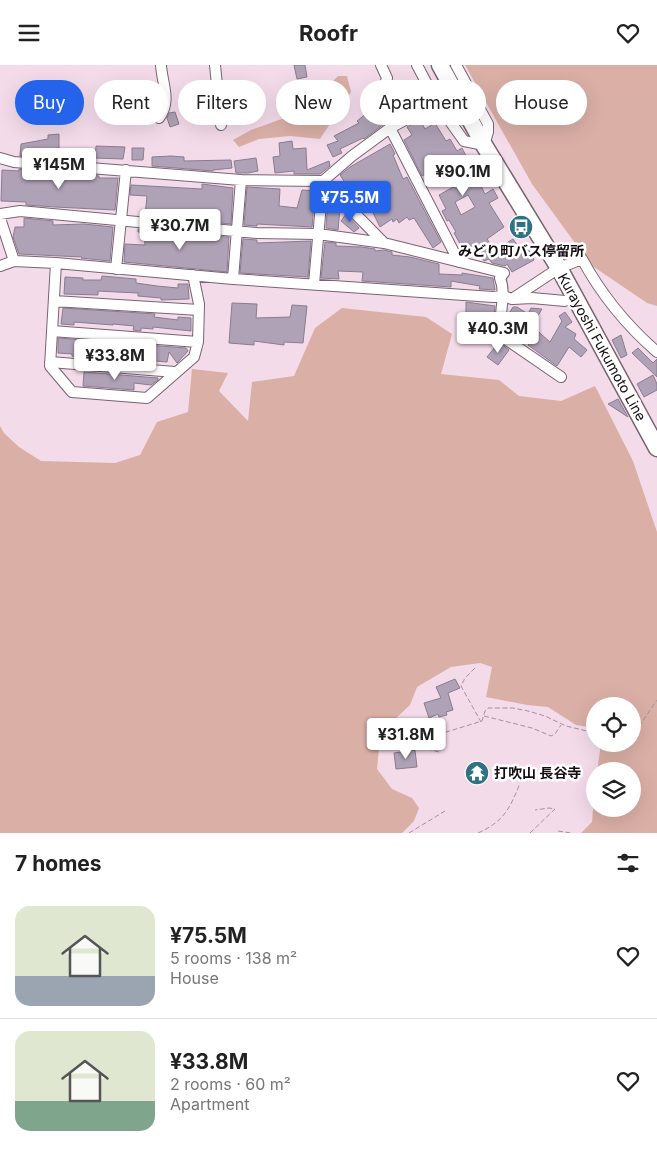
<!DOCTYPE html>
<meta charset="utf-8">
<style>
body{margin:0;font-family:Inter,"Noto Sans JP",sans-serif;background:#f6f6f6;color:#222;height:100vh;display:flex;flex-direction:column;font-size:19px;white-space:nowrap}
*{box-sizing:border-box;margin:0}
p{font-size:16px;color:#767676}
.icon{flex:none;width:28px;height:28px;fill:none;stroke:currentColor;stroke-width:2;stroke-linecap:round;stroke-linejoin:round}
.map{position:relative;height:768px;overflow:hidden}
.details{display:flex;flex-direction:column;background:#fff;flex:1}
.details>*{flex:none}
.banner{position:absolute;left:15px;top:15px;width:628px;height:45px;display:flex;gap:10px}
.buttons{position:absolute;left:586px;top:632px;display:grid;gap:10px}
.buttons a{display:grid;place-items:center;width:55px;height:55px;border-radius:50%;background:#fff;box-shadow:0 5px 20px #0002;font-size:25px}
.price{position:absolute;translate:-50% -42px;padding:0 11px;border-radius:5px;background:#fff;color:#222;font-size:16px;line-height:32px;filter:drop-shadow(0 1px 2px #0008)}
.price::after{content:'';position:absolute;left:50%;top:30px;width:15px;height:11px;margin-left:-8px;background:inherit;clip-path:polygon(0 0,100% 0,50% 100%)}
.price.current{background:#2563eb;color:#fff}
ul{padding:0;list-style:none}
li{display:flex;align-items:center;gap:15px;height:125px;padding:0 15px}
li+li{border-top:1px solid #e0e0e0}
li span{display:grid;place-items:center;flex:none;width:140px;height:100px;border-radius:15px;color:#555}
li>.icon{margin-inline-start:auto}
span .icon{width:60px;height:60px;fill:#fffc;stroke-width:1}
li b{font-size:21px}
h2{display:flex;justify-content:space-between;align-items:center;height:60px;padding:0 15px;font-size:21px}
.tag{padding:0 18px;border-radius:22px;background:#fff;box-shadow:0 5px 20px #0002;font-size:18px;line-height:45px}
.tag.current{background:#2563eb;color:#fff}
header{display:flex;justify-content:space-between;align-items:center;height:65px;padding:0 15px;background:#fff;font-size:22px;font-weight:700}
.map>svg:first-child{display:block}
</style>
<header><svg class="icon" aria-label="menu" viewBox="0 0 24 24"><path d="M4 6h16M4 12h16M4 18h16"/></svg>Roofr<svg class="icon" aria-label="heart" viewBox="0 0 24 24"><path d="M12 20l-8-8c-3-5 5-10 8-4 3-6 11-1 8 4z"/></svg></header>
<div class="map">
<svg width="657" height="768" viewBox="0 0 657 768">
<rect width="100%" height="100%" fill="#f4dbea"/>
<path fill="#daafa6" d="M465 0H657V241L647 238 591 200 532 119Z
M338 11H347L351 27 320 74 290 71 259 74 239 82 233 75 251 65 312 43 325 25Z
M342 243 426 252 452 269 441 309 499 315 519 331 561 336 595 321 633 396 657 467V768H581L592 757 595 721V744H632V706H597L601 679H632V641H595V663L576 660 548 642 527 640 486 632 492 602 480 598 451 602 417 622 410 640 390 659 380 671 377 704 392 724 412 733 419 743 414 756 402 768H0V361L4 368 19 382 41 396 115 398 140 390 157 357 188 347 192 304 228 308 219 326 248 356 252 317 294 311 315 263Z"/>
<path fill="#b0a2b6" stroke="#8a7c90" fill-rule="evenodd" d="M294 0H305L307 12 297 14Z
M417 23 418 34 402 36V25Z
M154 41 153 51 122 53V43Z
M372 44 384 59 364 74 363 73 340 84 342 88 333 92 327 80 338 76 334 71 359 58 357 56Z
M175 47 179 59 170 62 167 53 169 48Z
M420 55 425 64 435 58 446 76 450 74 457 86 462 83 485 129 493 124 498 133 489 138 504 162 487 174 495 185 513 174 522 187 528 183 534 195 512 207 507 199 505 201 492 198 489 194 484 196 474 180 464 186 454 168 456 167 449 155 447 156 442 146 446 144 439 130 457 120 454 113 450 106 435 115 430 106 422 111 404 75 412 70 407 62ZM468 130 475 142 461 150 455 137Z
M59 69V88H38V92L20 91 21 79 48 74V70Z
M292 76 293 84 306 83 307 105 329 96 330 101 320 109H294V106L275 108 273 92 280 91 279 78Z
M390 79 395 89 393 90 403 114 407 112 441 177 433 183 414 153 409 155 407 152 399 158 397 154 393 157 392 154 380 162 359 119 346 126 343 121 346 119 340 110 350 102Z
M96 81 125 82 123 94 95 93Z
M132 83H144L143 95H132Z
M171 91 184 92V96L231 95 232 103 213 105V106L152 101V92Z
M256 93 258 106 248 108H236L234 96Z
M19 104 60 108V112L80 113 81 109 99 111V113H118L115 145 55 142 26 140V137L1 136 2 105 19 106Z
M202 119 233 123 231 159 145 151 147 131 130 130 131 120 202 124Z
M247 122 280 124 279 141 297 143 302 125 315 126 312 162 257 159V161L244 160Z
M328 134 333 136 340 143 338 165 326 163Z
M346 149 359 163 354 167 341 156Z
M24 153 53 156V160L84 159 113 162 110 196 81 193 82 192 19 189 13 172 15 162H24Z
M138 164 185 168V170L229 172 227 207 124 197 125 179 145 180 144 167H138Z
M243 174 257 175V178L311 176 308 212 240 208Z
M325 177 336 178V181L362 182 375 184V186L384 185 392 187V190L410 192 439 199V209L462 210V208L493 213 495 225 479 224 480 221 451 216V222L362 216 363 207 338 206 339 214 321 213Z
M102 211 136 214V218L157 221 178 223V219H188L189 234 161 235V233L138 231V228L117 227 98 226V230L64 229 65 212 83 213V215H101Z
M466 237 495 241 494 251 491 250 490 261 480 259 481 253 466 252Z
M232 238 257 239 256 253 290 252 292 240 307 241 303 278 284 277V280L254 276V280L229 278Z
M513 242H517L528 249 531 243 542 244 532 261 550 277 562 256 559 251 565 247 572 257 565 262 576 269 574 274 587 285 581 292 569 282 557 301 528 280 532 276 515 264 517 261 508 255V250Z
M63 243 155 249 154 252 178 255V252L191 253V266L153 262V264L141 263V266L133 265 134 261 113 259V260L74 257V260L61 259Z
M621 270 627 290 621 293 612 275Z
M58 273 186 283 188 286 177 298 169 287 167 297 121 293V292L103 290V293L72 291V289L58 288Z
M499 277 509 285 498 300 487 292Z
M638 283 653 298 657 294V312L632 288Z
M84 307 158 313V315L151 320 134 318V325L83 321Z
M653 310 657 319V325L644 332 637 319Z
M618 334 628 352 608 339Z
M455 614 460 623 448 628 453 645 446 647 447 650 439 652 438 649 429 653 424 638 441 633 436 622Z
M415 685 417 702 396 704 394 688Z"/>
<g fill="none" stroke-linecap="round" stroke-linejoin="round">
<g stroke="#796370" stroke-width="12">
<path id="street" d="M215 0 221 60
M381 0 387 13 382 29 388 41 401 57
M417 0 437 38 464 76 484 80 488 67V59L456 0
M159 53C172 36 162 19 161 0
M390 63 459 197
M0 93 14 97 241 115 323 116 384 178
M0 149 20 146 257 168 318 169 384 178 504 208 500 213C508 233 495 254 504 273L561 312
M0 153 14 196
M56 198 50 301 72 327 147 333 194 292 198 277 199 239 193 210
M0 201 14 196 56 198 233 214 493 232 503 231 512 234 559 203 582 194C601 229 626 260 657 287
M116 204 126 105
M233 214 241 115
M314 219 323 116 352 91 390 63 437 38
M513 234 532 233 565 236
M54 236 199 245
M52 266 198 277
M50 297 175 307"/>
</g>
<g stroke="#796370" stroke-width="19">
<path id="primary" d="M440 0 484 80 559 203 657 383"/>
</g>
<path stroke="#a5929d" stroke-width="1" stroke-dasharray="5 2.5" stroke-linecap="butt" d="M475 603 465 613 461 621 481 657
M484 651 532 663 551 671 555 669 561 660
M632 665 640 660 657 635
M406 678 386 673 428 659
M439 687 406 678 430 672 482 656 485 646 488 643H513L528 646 545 651 566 661 595 668
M558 766 571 768
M409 768 445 746
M478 768C503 757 510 744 520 718
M530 768 555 744 549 743 535 745"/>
<use href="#street" stroke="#fff" stroke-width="10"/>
<use href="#primary" stroke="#fff" stroke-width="16"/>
</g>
<defs>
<g id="bus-disc" transform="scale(1.25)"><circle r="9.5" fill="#2f7283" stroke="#fff"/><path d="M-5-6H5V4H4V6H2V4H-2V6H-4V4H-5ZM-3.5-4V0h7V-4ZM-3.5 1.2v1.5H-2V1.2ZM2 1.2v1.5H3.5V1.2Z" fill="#fff"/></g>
<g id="temple-disc" transform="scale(1.25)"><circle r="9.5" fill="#2f7283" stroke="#fff"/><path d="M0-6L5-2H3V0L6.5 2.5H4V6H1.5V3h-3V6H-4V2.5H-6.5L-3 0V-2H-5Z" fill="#fff"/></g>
</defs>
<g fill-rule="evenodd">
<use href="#bus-disc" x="521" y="162"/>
<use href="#temple-disc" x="477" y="708"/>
</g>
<g text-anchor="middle" stroke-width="5" stroke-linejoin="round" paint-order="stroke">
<g font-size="14" font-weight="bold" fill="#140c11" stroke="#fff">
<text x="521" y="191">みどり町バス停留所</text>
<text x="494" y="713" text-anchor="start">打吹山 長谷寺</text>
</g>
<g font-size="14" fill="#140c11" stroke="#fff">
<text transform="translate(602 282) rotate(61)" y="5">Kurayoshi Fukumoto Line</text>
</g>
</g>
</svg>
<div class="buttons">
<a><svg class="icon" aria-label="locate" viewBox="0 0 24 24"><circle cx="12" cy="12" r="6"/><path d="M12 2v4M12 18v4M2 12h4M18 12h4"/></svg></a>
<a><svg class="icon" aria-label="layers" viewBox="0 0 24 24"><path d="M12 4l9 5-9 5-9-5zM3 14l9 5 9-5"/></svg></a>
</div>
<b class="price" style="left:59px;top:125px">¥145M</b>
<b class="price" style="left:463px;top:132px">¥90.1M</b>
<b class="price current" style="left:350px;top:158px">¥75.5M</b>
<b class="price" style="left:180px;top:186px">¥30.7M</b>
<b class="price" style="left:498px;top:289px">¥40.3M</b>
<b class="price" style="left:115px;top:316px">¥33.8M</b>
<b class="price" style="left:406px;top:695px">¥31.8M</b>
<div class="banner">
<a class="tag current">Buy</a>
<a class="tag">Rent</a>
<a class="tag">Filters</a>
<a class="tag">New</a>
<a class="tag">Apartment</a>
<a class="tag">House</a>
</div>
</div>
<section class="details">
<h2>7 homes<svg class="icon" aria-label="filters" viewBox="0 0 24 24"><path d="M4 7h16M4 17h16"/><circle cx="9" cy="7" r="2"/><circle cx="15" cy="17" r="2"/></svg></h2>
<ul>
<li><span style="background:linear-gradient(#dfe7d0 70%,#9aa5b1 0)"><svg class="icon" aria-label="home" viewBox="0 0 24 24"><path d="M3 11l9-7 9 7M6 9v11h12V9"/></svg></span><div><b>¥75.5M</b><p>5 rooms · 138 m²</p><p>House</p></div><svg class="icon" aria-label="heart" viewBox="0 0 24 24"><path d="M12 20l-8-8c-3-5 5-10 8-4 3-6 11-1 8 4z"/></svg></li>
<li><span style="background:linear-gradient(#dfe7d0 70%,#7fa58c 0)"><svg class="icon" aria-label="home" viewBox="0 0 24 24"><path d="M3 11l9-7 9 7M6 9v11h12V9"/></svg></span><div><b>¥33.8M</b><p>2 rooms · 60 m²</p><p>Apartment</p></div><svg class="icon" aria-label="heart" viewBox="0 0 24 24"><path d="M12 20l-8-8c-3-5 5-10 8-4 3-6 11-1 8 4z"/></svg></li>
</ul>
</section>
